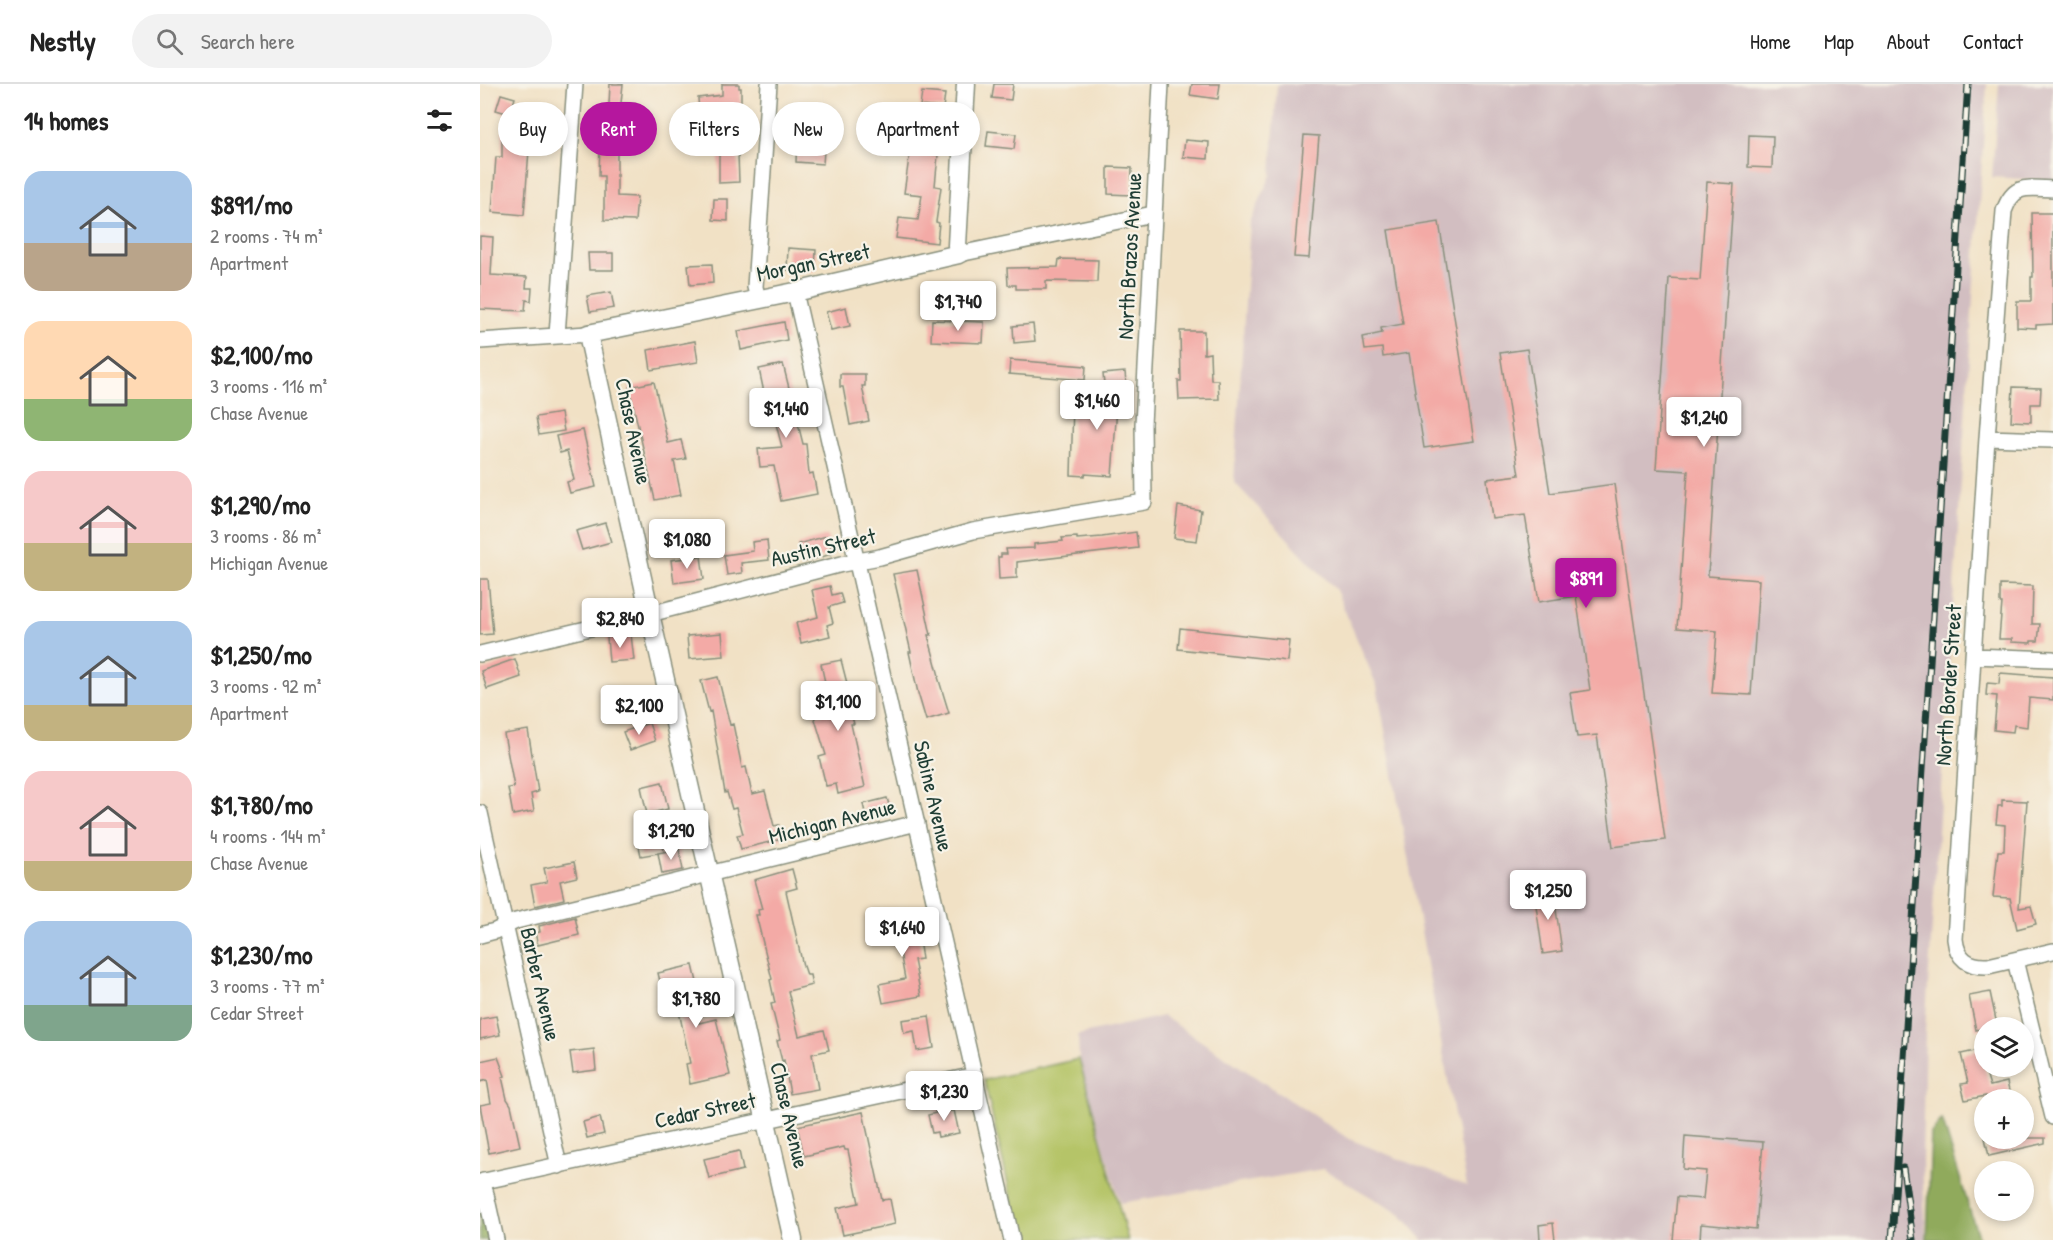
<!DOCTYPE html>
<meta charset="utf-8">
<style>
body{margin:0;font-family:"Patrick Hand",sans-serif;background:#f2f2f2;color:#222;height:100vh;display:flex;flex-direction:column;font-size:22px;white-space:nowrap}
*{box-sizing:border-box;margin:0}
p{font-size:20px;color:#767676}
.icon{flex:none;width:33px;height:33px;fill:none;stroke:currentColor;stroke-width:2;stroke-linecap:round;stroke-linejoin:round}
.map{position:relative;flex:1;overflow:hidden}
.drawer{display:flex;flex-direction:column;background:#fff;width:480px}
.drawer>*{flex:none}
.hud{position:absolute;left:18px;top:18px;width:570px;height:54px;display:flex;gap:12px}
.fabs{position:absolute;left:1494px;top:933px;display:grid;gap:12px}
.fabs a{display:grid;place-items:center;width:60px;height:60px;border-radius:50%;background:#fff;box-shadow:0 3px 9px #0003;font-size:30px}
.price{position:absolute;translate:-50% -51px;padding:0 14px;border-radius:6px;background:#fff;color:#222;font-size:20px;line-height:39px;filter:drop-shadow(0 2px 3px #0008)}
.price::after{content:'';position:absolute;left:50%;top:36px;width:18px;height:14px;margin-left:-9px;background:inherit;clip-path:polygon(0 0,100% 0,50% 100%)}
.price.on{background:#b5179e;color:#fff}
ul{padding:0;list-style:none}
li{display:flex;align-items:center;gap:18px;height:150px;padding:0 24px}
li span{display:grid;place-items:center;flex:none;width:168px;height:120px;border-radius:18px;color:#555}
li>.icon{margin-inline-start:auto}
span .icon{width:72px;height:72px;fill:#fffc;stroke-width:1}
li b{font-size:26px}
h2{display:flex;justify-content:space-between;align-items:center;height:72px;padding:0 24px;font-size:26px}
.chip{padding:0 21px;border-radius:27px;background:#fff;box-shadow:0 3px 9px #0003;font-size:21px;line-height:54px}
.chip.on{background:#b5179e;color:#fff}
header{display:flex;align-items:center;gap:36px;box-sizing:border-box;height:84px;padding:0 30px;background:#fff;border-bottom:2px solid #e0e0e0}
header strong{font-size:28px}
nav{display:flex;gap:33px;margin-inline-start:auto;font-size:21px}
.search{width:420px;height:54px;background:#f2f2f2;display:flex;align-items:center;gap:15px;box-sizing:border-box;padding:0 21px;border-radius:33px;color:#767676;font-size:22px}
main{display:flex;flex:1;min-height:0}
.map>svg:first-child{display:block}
</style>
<header>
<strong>Nestly</strong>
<div class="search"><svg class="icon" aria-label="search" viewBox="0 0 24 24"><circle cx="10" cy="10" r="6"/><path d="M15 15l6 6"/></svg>Search here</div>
<nav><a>Home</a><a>Map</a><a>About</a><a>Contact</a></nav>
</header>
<main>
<section class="drawer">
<h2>14 homes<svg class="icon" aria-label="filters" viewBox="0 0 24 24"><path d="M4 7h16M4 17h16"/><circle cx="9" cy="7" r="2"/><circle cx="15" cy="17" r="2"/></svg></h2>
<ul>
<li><span style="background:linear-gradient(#a9c7e8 60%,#b9a48a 0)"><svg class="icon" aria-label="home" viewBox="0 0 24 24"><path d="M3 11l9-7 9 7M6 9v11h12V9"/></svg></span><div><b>$891/mo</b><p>2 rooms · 74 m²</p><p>Apartment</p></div></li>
<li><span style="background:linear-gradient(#ffd9b3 65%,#8fb573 0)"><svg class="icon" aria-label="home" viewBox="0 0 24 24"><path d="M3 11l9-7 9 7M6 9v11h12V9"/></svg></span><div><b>$2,100/mo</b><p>3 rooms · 116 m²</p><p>Chase Avenue</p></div></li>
<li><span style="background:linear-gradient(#f6c9c9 60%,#c2b280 0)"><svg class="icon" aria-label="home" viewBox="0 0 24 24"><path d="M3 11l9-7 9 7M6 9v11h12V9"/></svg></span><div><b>$1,290/mo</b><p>3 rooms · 86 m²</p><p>Michigan Avenue</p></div></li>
<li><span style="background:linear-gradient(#a9c7e8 70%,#c2b280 0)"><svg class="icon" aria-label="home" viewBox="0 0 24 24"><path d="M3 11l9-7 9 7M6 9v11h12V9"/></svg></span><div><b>$1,250/mo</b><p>3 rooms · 92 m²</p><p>Apartment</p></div></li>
<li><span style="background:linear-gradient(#f6c9c9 75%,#c2b280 0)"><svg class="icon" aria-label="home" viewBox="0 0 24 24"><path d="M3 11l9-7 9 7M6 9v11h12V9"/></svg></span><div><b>$1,780/mo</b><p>4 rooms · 144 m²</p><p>Chase Avenue</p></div></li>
<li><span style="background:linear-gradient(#a9c7e8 70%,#7fa58c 0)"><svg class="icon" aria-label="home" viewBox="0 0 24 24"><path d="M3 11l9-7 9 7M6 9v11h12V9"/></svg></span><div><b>$1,230/mo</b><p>3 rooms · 77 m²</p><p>Cedar Street</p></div></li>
</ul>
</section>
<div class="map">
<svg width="1573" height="1156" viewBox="0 0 1573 1156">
<rect width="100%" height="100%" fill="#f7f3e8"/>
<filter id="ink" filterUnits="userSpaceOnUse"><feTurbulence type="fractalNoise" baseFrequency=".0167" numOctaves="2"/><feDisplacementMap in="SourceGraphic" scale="12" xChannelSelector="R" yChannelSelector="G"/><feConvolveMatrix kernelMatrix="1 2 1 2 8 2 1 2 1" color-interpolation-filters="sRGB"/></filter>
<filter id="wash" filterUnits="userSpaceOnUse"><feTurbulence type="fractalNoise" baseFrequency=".008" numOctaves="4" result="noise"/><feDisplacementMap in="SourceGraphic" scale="24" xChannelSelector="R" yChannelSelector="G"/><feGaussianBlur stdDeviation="1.35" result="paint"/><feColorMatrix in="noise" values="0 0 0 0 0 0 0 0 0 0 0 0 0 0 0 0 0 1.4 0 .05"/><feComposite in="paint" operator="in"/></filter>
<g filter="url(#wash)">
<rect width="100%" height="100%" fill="#f1e1c5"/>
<path fill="#d2bec1" d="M797 0H1507L1445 948 1442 1077 1446 1156H943L920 1130 843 1085 640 1119 599 975 598 951 683 932 869 1055 987 1102 897 602 856 506 754 398 770 139 791 91Z
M1519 0H1573V97L1512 93Z"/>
<path fill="#b5c467" stroke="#6a804e" stroke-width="1.5" d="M599 975 648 1156H541L504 996Z"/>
<path fill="#90aa5c" stroke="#587448" stroke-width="1.5" d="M1462 1035 1499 1156H1447L1451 1049Z
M0 1115 9 1156H0Z"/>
<g id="blocks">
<path fill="#f3aaa6" d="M130 0H143L141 19 159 20 158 43 128 41Z
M242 0H259V4H261V47L242 48V24L219 27 218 14 242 11Z
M514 0H533L531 16 512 14Z
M712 0H740L738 15 710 11Z
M442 8 465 10 463 24 440 22Z
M21 10 35 14 30 30 16 26Z
M320 36 338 37 337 67H344L343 80 316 78 317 47H320Z
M508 47 536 50 534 65 506 62Z
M22 48H57V66H49L44 131 12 128 16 73H22Z
M824 51 839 52 829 174 814 173Z
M1269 51 1293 52 1292 84 1268 83Z
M705 56 729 58 728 75 703 73Z
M120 59H137V112L157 113 155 137 124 136V92H119Z
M430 67 458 71 455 102 461 103 456 138 459 139 457 159 416 154 419 134 438 136 442 111 424 109Z
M239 70H258L259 98 239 99Z
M628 83 652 84 651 111 628 110Z
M1227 98 1254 100 1228 492 1279 496 1271 611 1232 609 1237 547 1197 544 1208 387 1176 385 1189 194 1220 196Z
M234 115H248V137L233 136Z
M1552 129H1573V240L1556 241V244L1537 243V217H1551V193H1553Z
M959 138 994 357 944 364 929 269 903 273 902 264 885 266 883 253 902 249 901 244 923 240 908 146Z
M0 152 13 153 11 191 47 193 46 204H52L51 217 46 216 45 227 0 225Z
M308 164 336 166 335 187 307 186Z
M108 169H133V186H109Z
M579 175 618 176 617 198 566 197V205H536V201H528L527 184 578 183Z
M232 180 233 199 210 201 208 181Z
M131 208 134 224 110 228 107 212Z
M366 223 370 242 351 246 346 228Z
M452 236 504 238 503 259 451 257Z
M304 238 307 256 261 266 258 247Z
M553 240 555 257 534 259 533 242Z
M700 247H724V270L730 269 731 296H738L739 315 699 316 698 297H701Z
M215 257 218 278 171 286 168 266Z
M1047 265 1070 409 1134 400 1185 756 1133 763 1117 651 1097 653 1090 609 1110 606 1096 512 1059 518 1045 431 1012 435 1007 395 1039 391 1020 269Z
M530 276 606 282 605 296 529 290Z
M303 280 323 360H326L329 390 333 389 337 410 301 417 294 382 280 383 278 365 302 363 290 317 286 318 279 285Z
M645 288 647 309H638L632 392 605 390V392L591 391 593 320 626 321 623 290Z
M360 290H385V302H382L389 337 370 341 363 303H360Z
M174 298 188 359 201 356 206 375 194 377 201 411 175 416 149 303Z
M1533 303 1561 304 1560 320H1551V338L1531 337Z
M81 329 84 347 59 351 56 333Z
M103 346 116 403 90 409 87 398 94 396 87 367 80 369 76 352Z
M698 422 721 426 717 457 694 454Z
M125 439 131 458 102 466 96 447Z
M656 448 658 464 537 478V494L519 495 518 473H521V470H527L526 465 554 464V460L583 457 582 454 597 453V455L622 453Z
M347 452 352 470 323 478 318 460Z
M287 456 289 476 261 479 262 489 247 491 244 471 273 467 272 458Z
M221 472 224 495 194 499 191 476Z
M437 486 451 551H448L459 592 458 593 469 629 446 636 438 609 429 568H431L413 490Z
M0 495H8L13 550 0 551Z
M1520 501 1553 502 1552 540H1560L1558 557H1551V559L1531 558 1532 555H1519L1522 519H1520Z
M350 502 352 511 360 509 363 519 349 523 353 539 347 541 350 552 321 559 316 539 338 533 332 506Z
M700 544 809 556 807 577 698 565Z
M242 549 244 572 209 575 207 552Z
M151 551 154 576 129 578 127 553Z
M35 575 41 593 7 605 1 587Z
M361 576 371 615 367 616 374 640H371L385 703 358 710 356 700 346 702 339 673 346 671 334 632 343 630 337 605 346 603 341 580Z
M1520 589 1573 593V616L1549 614 1547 643 1534 641 1533 648 1514 646 1517 612 1506 611 1507 599 1519 600Z
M238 593 250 641 253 640 262 684 266 683 272 710 285 707 294 742 299 741 302 755 261 765 257 751 263 750 256 724 252 725 247 708 245 709 231 627 229 628 221 597Z
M169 639 175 657 150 666 143 648Z
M48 646 58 708 51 710 54 727 33 731 28 704 34 703 24 650Z
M182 698 188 725 167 730 161 703Z
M407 714 412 731 387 737 383 720Z
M1522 716 1547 717 1539 824 1551 822 1556 840 1537 845 1530 814 1513 813 1518 767H1524L1525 741 1516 740 1518 722H1522Z
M182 754 184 768 161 772 158 758Z
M199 765 203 786 182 790 178 769Z
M94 778 97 793 80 797 84 815 55 822 51 801 67 798 64 784Z
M312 785 317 804 306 807 323 882H324L327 891H330L332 901 308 907 319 952 344 946 349 966 332 970 338 1005 310 1010 304 976 302 977 297 957 300 956 291 920 295 919 290 896 292 895 276 831H279L278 826 282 825 274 796Z
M1073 805 1082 867 1063 870 1054 808Z
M427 826 434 857 439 856 442 875 434 876 441 912 403 919 399 900 425 895 416 846 400 850 396 833Z
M95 833 99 851 58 861 55 849 60 848 59 842Z
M213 881 217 898 211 900 219 939 236 935 250 991 210 1000 206 980 210 979 194 904 182 906 178 889Z
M1510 908 1517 941 1496 946 1489 912Z
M16 932 20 951 0 955V935Z
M449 932 454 964 437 967 434 947 424 949 422 936Z
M114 965 116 986 93 989 90 968Z
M1504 965V982L1510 1002 1527 998 1531 1016H1506V1012L1485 1016 1481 1000 1488 999 1481 970Z
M18 973 25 992 22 993 27 1015 31 1021 40 1062 9 1069 0 1021 11 1019 7 996 0 998V977Z
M470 1022 471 1027 474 1026 479 1049 458 1053 457 1048 452 1049 448 1031 456 1029 455 1025Z
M383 1028 402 1116 410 1115 415 1140 363 1151 357 1124 379 1119 368 1066H365L364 1063 324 1072 317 1042Z
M120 1033 124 1050 107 1054 103 1038Z
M1205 1052 1283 1058 1276 1145 1221 1140 1220 1156H1193L1197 1113 1223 1115 1226 1087 1203 1085Z
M1505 1054H1565V1059L1509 1072Z
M259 1067 263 1086 229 1094 224 1075Z
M1073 1139 1075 1156H1060L1059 1141Z"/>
</g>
</g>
<g filter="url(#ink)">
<use href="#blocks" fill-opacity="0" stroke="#888f7c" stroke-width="1.5"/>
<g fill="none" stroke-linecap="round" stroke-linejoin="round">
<g stroke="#888f7c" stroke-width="18">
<path id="minor" d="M1573 105C1547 104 1534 99 1524 127L1507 354 1475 855C1477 875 1489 883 1508 882L1573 867
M479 170 673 130
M315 208 532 1156
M278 215 275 203 289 0
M77 251 95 0
M0 257 108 250
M1507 354 1573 356
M0 570 170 530 362 480 400 473 493 447 664 418 663 340 681 0
M1493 572 1573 575
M0 729 79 1082
M0 851 15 847 36 837 437 739
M1535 876 1573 1033
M3 1097 16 1156
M0 1098 495 991"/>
</g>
<g stroke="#888f7c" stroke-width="21">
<path id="tertiary" d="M313 1156 170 530 108 250 315 208 479 170 477 161 486 0"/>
</g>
<use href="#minor" stroke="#fff" stroke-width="15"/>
<use href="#tertiary" stroke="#fff" stroke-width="18"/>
<g stroke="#1f3d34" stroke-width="7">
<path id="rail" d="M1423 1084 1433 1156
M1412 1156 1488 0"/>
</g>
<use href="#rail" stroke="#f7f3e8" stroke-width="4.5" stroke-dasharray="14" stroke-linecap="butt"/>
</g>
</g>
<g text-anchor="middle" stroke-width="4.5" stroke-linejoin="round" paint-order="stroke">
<g font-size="22" fill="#1f3d34" stroke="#f7f3e8">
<text transform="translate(649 172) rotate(-87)" y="8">North Brazos Avenue</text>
<text transform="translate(333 178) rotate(-12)" y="8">Morgan Street</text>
<text transform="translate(154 347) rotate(78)" y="8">Chase Avenue</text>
<text transform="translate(343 463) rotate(-13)" y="8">Austin Street</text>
<text transform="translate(1468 601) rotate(-86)" y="8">North Border Street</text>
<text transform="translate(454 712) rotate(77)" y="8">Sabine Avenue</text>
<text transform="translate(352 737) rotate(-14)" y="8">Michigan Avenue</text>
<text transform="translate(61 900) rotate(77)" y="8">Barber Avenue</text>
<text transform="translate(225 1026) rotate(-12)" y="8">Cedar Street</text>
<text transform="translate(310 1031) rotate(77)" y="8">Chase Avenue</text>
</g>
</g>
</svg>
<div class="fabs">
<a><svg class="icon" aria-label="layers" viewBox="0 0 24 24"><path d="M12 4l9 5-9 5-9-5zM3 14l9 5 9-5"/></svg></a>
<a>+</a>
<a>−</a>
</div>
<b class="price" style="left:478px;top:248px">$1,740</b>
<b class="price" style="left:617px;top:347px">$1,460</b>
<b class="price" style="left:306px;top:355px">$1,440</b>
<b class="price" style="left:1224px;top:364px">$1,240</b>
<b class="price" style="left:207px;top:486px">$1,080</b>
<b class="price on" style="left:1106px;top:525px">$891</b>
<b class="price" style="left:140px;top:565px">$2,840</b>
<b class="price" style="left:358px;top:648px">$1,100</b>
<b class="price" style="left:159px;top:652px">$2,100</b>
<b class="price" style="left:191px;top:777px">$1,290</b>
<b class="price" style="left:1068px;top:837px">$1,250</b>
<b class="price" style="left:422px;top:874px">$1,640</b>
<b class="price" style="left:216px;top:945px">$1,780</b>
<b class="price" style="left:464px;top:1038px">$1,230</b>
<div class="hud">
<a class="chip">Buy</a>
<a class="chip on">Rent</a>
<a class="chip">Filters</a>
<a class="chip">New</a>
<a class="chip">Apartment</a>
</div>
</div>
</main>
